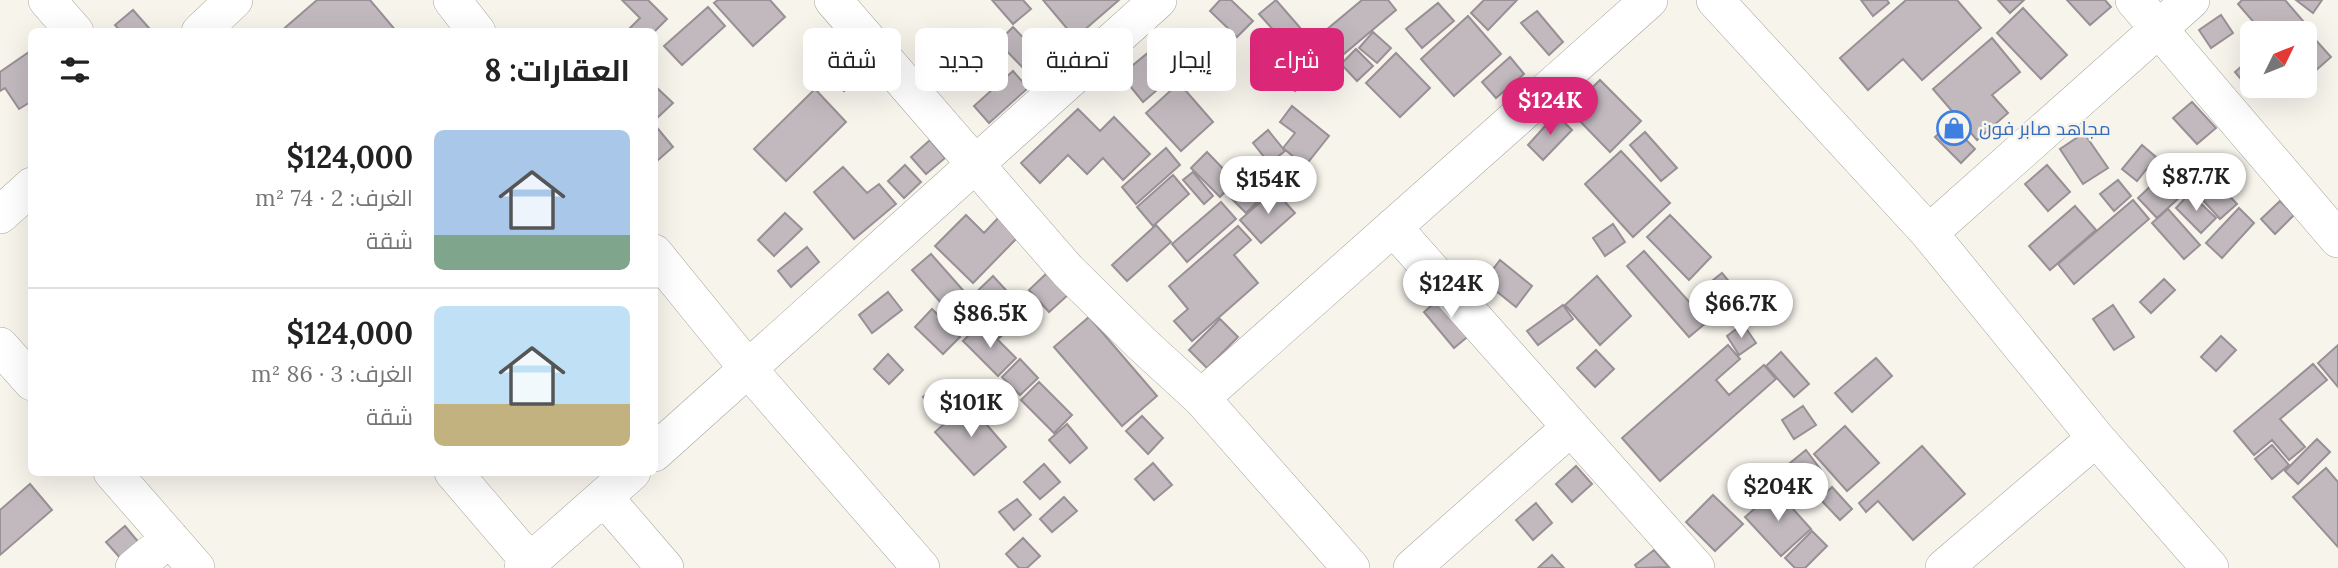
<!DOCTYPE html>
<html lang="ar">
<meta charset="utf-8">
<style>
body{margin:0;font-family:Lora,Cairo,serif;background:#f6f6f6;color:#222;direction:rtl;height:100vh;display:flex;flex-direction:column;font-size:26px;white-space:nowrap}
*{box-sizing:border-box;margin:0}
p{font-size:23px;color:#767676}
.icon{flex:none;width:38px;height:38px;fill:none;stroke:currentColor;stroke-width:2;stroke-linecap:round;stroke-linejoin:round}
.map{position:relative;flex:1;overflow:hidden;direction:ltr}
.panel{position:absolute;left:28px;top:28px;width:630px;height:448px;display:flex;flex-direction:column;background:#fff;border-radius:10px;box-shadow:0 7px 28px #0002;direction:rtl}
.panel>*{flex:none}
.top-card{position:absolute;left:679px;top:28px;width:665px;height:63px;direction:rtl;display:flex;gap:14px}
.needle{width:46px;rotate:47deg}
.tools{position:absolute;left:2240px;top:21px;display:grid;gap:14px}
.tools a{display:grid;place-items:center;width:77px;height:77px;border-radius:10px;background:#fff;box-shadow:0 7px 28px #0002;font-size:35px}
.price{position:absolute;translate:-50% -60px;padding:0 16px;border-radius:24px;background:#fff;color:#222;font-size:23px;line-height:46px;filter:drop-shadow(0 2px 4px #0008)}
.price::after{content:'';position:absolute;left:50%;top:42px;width:21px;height:16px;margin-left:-10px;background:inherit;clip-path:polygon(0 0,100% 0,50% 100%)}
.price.on{background:#db2777;color:#fff}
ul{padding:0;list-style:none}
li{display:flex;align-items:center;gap:21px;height:175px;padding:0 28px}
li+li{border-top:2px solid #e0e0e0}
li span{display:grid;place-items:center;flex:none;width:196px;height:140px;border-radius:10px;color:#555}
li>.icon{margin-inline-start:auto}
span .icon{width:84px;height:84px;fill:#fffc;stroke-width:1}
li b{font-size:30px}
h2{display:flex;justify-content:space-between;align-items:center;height:84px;padding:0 28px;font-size:30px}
.chip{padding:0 24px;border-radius:10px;background:#fff;box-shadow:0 7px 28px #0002;font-size:24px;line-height:63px}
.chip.on{background:#db2777;color:#fff}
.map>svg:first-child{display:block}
</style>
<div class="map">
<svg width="2338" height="568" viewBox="0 0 2338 568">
<rect width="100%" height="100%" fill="#f7f4ec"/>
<path fill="#c1b9be" stroke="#989095" stroke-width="2" d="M317 0H370L397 32H280Z
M622 0H648L667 19 654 32H626L640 18Z
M718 0H770L785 17 753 46 714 3Z
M992 0H1023L1031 9 1013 24Z
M1043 0H1119L1075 38Z
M1220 0H1231L1253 21 1237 37 1210 11Z
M1276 0 1302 30 1286 44 1259 14Z
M1362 0H1388L1396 10 1338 59 1319 36Z
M1484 0H1517L1488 30 1471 13Z
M1861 0H1887L1889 3 1873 16Z
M1906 0H1957L1981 28 1922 80 1903 59 1868 90 1840 58Z
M1998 0H2024L2010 13Z
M2067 0H2105L2111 7 2090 25Z
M2242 0H2285L2310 29 2304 33H2263L2238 4Z
M2296 0H2322L2313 13Z
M1438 3 1454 21 1422 48 1406 29Z
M708 7 725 26 682 65 664 46Z
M2023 8 2067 55 2041 79 1997 33Z
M133 10 149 28 145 32H121L115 25Z
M1537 11 1563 42 1549 55 1521 23Z
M2221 15 2233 33 2211 48 2199 30Z
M1468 16 1501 54 1454 96 1421 59Z
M1013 27 1040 55 1025 70 998 42Z
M1373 32 1391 48 1377 63 1359 48Z
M981 36 994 52 964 78 950 63Z
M2312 36 2331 57 2305 80V42Z
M1992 38 2020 72 1992 95 2008 113 1977 140 1933 89Z
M1295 40 1320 69 1295 91 1270 63Z
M839 42 866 72 844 91 818 62Z
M1155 47 1177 73 1143 102 1121 75Z
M1356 49 1373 66 1357 81 1341 64Z
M32 50V101L19 109 5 88 0 91V72Z
M1396 53 1430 88 1400 117 1366 83Z
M1510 57 1524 74 1496 98 1482 82Z
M2252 57V86H2257L2251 91 2235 72Z
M1013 71 1028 88 989 123 974 106Z
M1600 80 1641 121 1610 152 1569 110Z
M1179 83 1213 122 1181 151 1146 113Z
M654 85 673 103 656 119 654 117Z
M815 89 846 122 786 181 754 149Z
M2192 102 2216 128 2197 144 2173 118Z
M1292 106 1329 136 1305 166 1283 148 1295 133 1280 122Z
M1078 109 1100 131 1114 117 1150 154 1123 180 1103 158 1087 174 1068 155 1040 183 1021 163Z
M1556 114 1572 130 1543 160 1528 145Z
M1950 123 1975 149 1961 163 1935 137Z
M654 124 673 147 657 161 654 158Z
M1268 130 1285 151 1269 163 1253 143Z
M1645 132 1677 168 1661 181 1630 145Z
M2084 133 2108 168 2083 184 2060 149Z
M930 140 945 158 926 174 911 157Z
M2142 145 2156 157 2137 181 2122 169Z
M1166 148 1180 165 1136 204 1122 187Z
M1621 151 1670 203 1633 237 1585 184Z
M1207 152 1235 181 1220 197 1191 168Z
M1261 160 1280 179 1246 213 1227 194Z
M2174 164 2193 185 2157 218 2138 198Z
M905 165 921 182 904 198 888 181Z
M2047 165 2070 192 2048 211 2025 184Z
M843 167 867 193 879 184 896 204 854 239 814 192Z
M1193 172 1213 196 1204 204 1183 180Z
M1173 175 1189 194 1153 226 1137 207Z
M2118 180 2131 196 2114 211 2100 194Z
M2218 184 2237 204 2220 219 2202 199Z
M1274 190 1295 213 1261 243 1240 220Z
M2190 193 2216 218 2201 233 2176 208Z
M2133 200 2149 219 2074 284 2058 264Z
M2280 201 2294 215 2275 234 2261 219Z
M1221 202 1236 219 1187 262 1172 244Z
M2075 206 2096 230 2050 270 2029 246Z
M2239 208 2254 223 2222 258 2206 243Z
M2168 209 2200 245 2184 259 2152 223Z
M785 213 802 229 774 256 758 240Z
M966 215 984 233 999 217 1018 237 973 283 935 246Z
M1670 215 1711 257 1689 280 1647 237Z
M1613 224 1625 242 1605 256 1593 238Z
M1156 225 1171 242 1127 281 1112 265Z
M1238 226 1251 240 1234 255 1258 283 1192 341 1174 321 1188 309 1169 286Z
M807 247 819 262 791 287 778 271Z
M1644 251 1707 322 1689 337 1627 266Z
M931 254 969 297 950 313 912 270Z
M1500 260 1532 286 1516 307 1484 281Z
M1048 272 1069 294 1049 312 1029 290Z
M1722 273 1750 307 1731 323 1702 289Z
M993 276 1027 313 999 338 966 302Z
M1597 276 1631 316 1600 345 1565 305Z
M2164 279 2175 290 2151 313 2140 302Z
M888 292 902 310 872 333 859 315Z
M1447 292 1478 328 1454 348 1424 312Z
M1563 305 1573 319 1538 345 1527 331Z
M2113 305 2134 337 2114 350 2093 319Z
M932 309 960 337 943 354 915 327Z
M1089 317 1157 396 1122 426 1054 347Z
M1220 319 1238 337 1207 368 1189 350Z
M981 323 1016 358 998 376 963 341Z
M1743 324 1756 343 1739 355 1727 336Z
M2221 336 2236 350 2216 371 2201 357Z
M1728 345 1740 359 1716 380 1729 395 1764 365 1776 379 1660 481 1622 438Z
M2338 345V387L2318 363Z
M1596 350 1614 369 1595 387 1577 368Z
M1781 352 1809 384 1794 397 1766 366Z
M888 354 903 370 889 384 874 369Z
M1876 358 1892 376 1852 412 1835 393Z
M1020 359 1038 378 1020 395 1002 377Z
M2313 364 2327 380 2280 419 2305 447 2289 460 2272 440 2254 455 2234 431Z
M941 381 954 396 936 412 923 397Z
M1039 382 1072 415 1054 433 1021 400Z
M968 403 1006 447 974 475 935 432Z
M1803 406 1816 425 1794 439 1782 420Z
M1142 416 1163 438 1148 454 1126 431Z
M1067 424 1087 448 1070 463 1049 440Z
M1845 426 1879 463 1847 491 1814 454Z
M2317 439 2330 452 2298 484 2285 471Z
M2272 445 2289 465 2272 479 2255 459Z
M1922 446 1965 494 1913 540 1878 501 1866 512 1859 503Z
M1806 450 1821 470 1790 495 1774 476Z
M1153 463 1172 485 1154 500 1135 479Z
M1044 464 1060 482 1040 499 1024 482Z
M1576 466 1592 484 1572 502 1556 484Z
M2326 468 2338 482V547L2293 497Z
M30 484 52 510 0 555V510Z
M1832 487 1852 509 1840 520 1820 499Z
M1776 490 1811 529 1781 556 1745 517Z
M1713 495 1743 524 1715 551 1686 522Z
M1064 497 1077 511 1052 532 1040 519Z
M1017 499 1031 515 1014 530 999 512Z
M1536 503 1552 523 1533 540 1516 520Z
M125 526 140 544 122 560 106 542Z
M1812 531 1827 546 1805 568H1795L1785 558Z
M1023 538 1040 556 1027 568H1019L1006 554Z
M1654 550 1669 567 1637 568 1635 565Z
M1552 555 1564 568H1538Z"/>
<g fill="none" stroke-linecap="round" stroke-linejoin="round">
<g stroke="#a6a39c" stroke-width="38">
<path id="minor" d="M47 0 75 32
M452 0 477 32
M833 0 1067 270 1142 344 1201 398 1351 568
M1715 0 1929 233 2096 438 2210 568
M2134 0 2338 239
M200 32 234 0
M0 215 32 186
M1393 227 1696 568
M1929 233 2191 0
M654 253 749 370 921 568
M0 346 32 382
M1201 398 1649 0
M654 453 1158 0
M112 472 196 568
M453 472 530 562
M604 497 665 568
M134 568 170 538
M523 568 632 472
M1412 568 1571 427
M1944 568 2096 438"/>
</g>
<use href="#minor" stroke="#fff" stroke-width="37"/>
</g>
<defs>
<g id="shop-ring" transform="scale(1.75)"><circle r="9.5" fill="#f7f4ec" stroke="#3f7fe0" stroke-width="1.5"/><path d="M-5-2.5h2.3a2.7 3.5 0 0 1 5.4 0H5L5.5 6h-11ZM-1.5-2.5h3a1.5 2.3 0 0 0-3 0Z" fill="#3f7fe0"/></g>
</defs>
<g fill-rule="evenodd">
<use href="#shop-ring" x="1954" y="128"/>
</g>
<g text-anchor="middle" stroke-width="5" stroke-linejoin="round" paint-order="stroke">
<g font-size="19" fill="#366cbe" stroke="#f7f4ec" text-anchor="start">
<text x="1979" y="135">مجاهد صابر فون</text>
</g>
</g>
</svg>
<div class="tools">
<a><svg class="needle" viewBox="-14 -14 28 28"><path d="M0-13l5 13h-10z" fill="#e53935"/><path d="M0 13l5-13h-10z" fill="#767676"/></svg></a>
</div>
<b class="price on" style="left:1550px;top:137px">$124K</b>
<b class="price" style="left:2196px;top:213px">$87.7K</b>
<b class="price" style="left:1268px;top:216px">$154K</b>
<b class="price" style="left:1451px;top:320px">$124K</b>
<b class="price" style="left:1741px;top:340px">$66.7K</b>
<b class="price" style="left:990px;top:350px">$86.5K</b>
<b class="price" style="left:971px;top:439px">$101K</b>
<b class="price" style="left:1778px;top:523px">$204K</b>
<div class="top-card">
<a class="chip on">شراء</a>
<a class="chip">إيجار</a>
<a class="chip">تصفية</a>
<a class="chip">جديد</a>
<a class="chip">شقة</a>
</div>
<section class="panel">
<h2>العقارات: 8<svg class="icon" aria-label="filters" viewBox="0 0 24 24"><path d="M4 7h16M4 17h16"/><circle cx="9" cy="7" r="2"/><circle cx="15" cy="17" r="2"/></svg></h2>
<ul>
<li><span style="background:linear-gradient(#a9c7e8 75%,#7fa58c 0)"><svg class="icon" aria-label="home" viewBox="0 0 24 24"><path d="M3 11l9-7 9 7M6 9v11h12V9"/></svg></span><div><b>$124,000</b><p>الغرف: 2 · 74 m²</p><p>شقة</p></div></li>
<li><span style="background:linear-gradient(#bfe0f5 70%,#c2b280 0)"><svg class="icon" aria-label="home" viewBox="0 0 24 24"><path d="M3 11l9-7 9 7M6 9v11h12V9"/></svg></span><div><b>$124,000</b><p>الغرف: 3 · 86 m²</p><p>شقة</p></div></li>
</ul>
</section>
</div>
